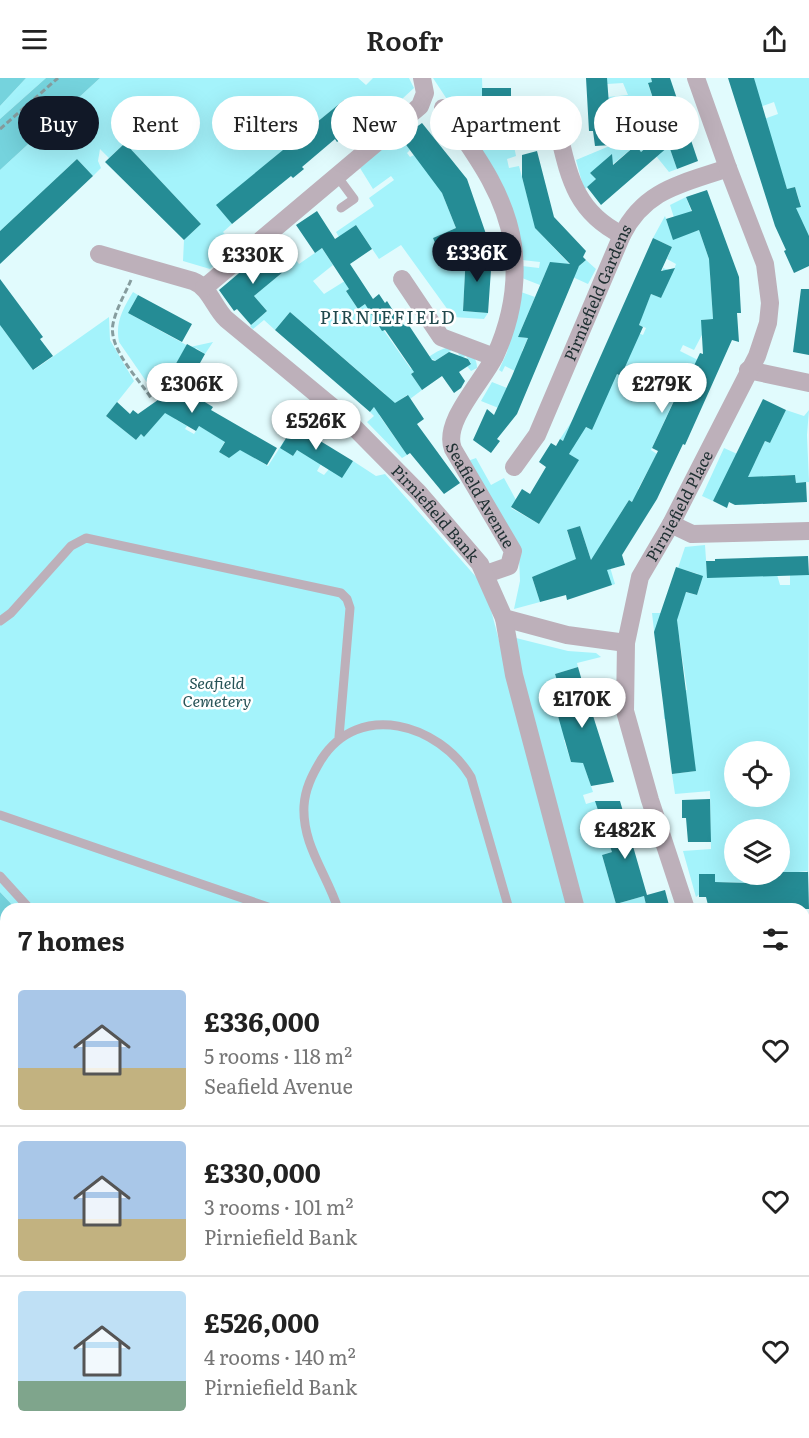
<!DOCTYPE html>
<meta charset="utf-8">
<style>
body{margin:0;font-family:Literata,serif;background:#f6f6f6;color:#222;height:100vh;display:flex;flex-direction:column;font-size:22px;white-space:nowrap}
*{box-sizing:border-box;margin:0}
p{font-size:20px;color:#767676}
.icon{flex:none;width:33px;height:33px;fill:none;stroke:currentColor;stroke-width:2;stroke-linecap:round;stroke-linejoin:round}
.map{position:relative;flex:1;overflow:hidden}
.drawer{position:absolute;left:0px;top:825px;width:810px;height:536px;display:flex;flex-direction:column;background:#fff;border-radius:18px 18px 0 0;box-shadow:0 6px 24px #0002}
.drawer>*{flex:none}
.banner{position:absolute;left:18px;top:18px;width:774px;height:54px;display:flex;gap:12px}
.buttons{position:absolute;left:724px;top:663px;display:grid;gap:12px}
.buttons a{display:grid;place-items:center;width:66px;height:66px;border-radius:50%;background:#fff;box-shadow:0 6px 24px #0002;font-size:30px}
.price{position:absolute;translate:-50% -51px;padding:0 14px;border-radius:21px;background:#fff;color:#222;font-size:20px;line-height:39px;filter:drop-shadow(0 2px 3px #0008)}
.price::after{content:'';position:absolute;left:50%;top:36px;width:18px;height:14px;margin-left:-9px;background:inherit;clip-path:polygon(0 0,100% 0,50% 100%)}
.price.selected{background:#111827;color:#fff}
ul{padding:0;list-style:none}
li{display:flex;align-items:center;gap:18px;height:150px;padding:0 18px}
li+li{border-top:2px solid #e0e0e0}
li span{display:grid;place-items:center;flex:none;width:168px;height:120px;border-radius:6px;color:#555}
li>.icon{margin-inline-start:auto}
span .icon{width:72px;height:72px;fill:#fffc;stroke-width:1}
li b{font-size:26px}
h2{display:flex;justify-content:space-between;align-items:center;height:72px;padding:0 18px;font-size:26px}
.pill{padding:0 21px;border-radius:27px;background:#fff;box-shadow:0 6px 24px #0002;font-size:21px;line-height:54px}
.pill.selected{background:#111827;color:#fff}
header{display:flex;justify-content:space-between;align-items:center;height:78px;padding:0 18px;background:#fff;font-size:27px;font-weight:600}
.map>svg:first-child{display:block}
</style>
<header><svg class="icon" aria-label="menu" viewBox="0 0 24 24"><path d="M4 6h16M4 12h16M4 18h16"/></svg>Roofr<svg class="icon" aria-label="share" viewBox="0 0 24 24"><path d="M12 15V3M7 8l5-5 5 5M5 13v7h14v-7"/></svg></header>
<div class="map">
<svg width="809" height="1360" viewBox="0 0 809 1360">
<rect width="100%" height="100%" fill="#e1fbfd"/>
<path fill="#a4f3fb" fill-rule="evenodd" d="M26 0H46L0 41V28Z
M100 0H358L366 7 373 0H409L414 10 389 33 381 23 360 41 344 22 217 127 232 146 223 154 235 168 210 191 183 183 184 162 201 146 125 65 109 80 100 71 98 83 101 90 93 98 77 81 0 153V92Z
M433 0H482L484 63 532 51 533 58 513 63 516 78 507 81 509 90 519 88 536 151 575 192 586 182 596 191 588 206 555 191 552 198 545 196 540 207 522 200V188L539 190 540 184 522 182 479 70Z
M607 0H651L652 4 648 6 677 91 669 94 648 68 641 74 636 67 601 96 590 95 596 101 584 112 576 82 612 67 608 19 628 17 623 5 607 6Z
M754 0H809V158L794 131 801 128 795 109 787 111 764 41 778 36 774 24 760 29Z
M399 56 410 72 407 75 410 79 414 77 440 110 456 150 433 160 440 178 493 164 492 177 466 175 463 233 488 235 484 241 453 239 401 167 379 181 356 147 339 159 336 154 374 128 369 120 394 102 391 98 373 111 360 90Z
M686 119 695 143 690 155 699 152 711 187 728 196 710 197 713 241 701 242 704 253 694 272 683 267 680 273 716 291 684 309 659 297 655 304 700 326 698 330 675 320 651 372 657 376 638 411 642 416 636 426 629 422C604 462 601 460 615 506L612 507 595 494 580 448 567 453 577 483 532 499 540 524 514 531 520 503 519 479 465 384 476 380 491 407 504 400 516 422 511 430 539 446 578 382 569 376 573 369 560 361 572 343 592 352 605 291 621 298 636 254 643 257 646 250 639 247 641 242 634 239 643 235 651 216 661 220 663 190 673 194 676 186 667 181 672 169 653 160 665 138 670 152 677 149 670 127Z
M285 169 299 186 322 170 333 187 313 203 324 216 356 196 361 203 346 213 358 231 365 226 411 291C427 281 449 259 468 273 474 278 477 283 477 290L471 293 467 288 471 285 466 278 461 280 455 270 435 283 433 281 411 296 422 312 410 321 407 317 379 337 407 377 402 380 367 344 374 338 370 334 385 316 290 234 275 252 264 242 253 251 250 248 267 233 254 218 289 189 278 175Z
M133 214 138 217 128 235 190 269 213 264 205 276 196 270 192 276 184 272 169 298 186 308 175 341 187 348 185 351 194 356 199 348 225 363 219 374 229 380 236 369 268 388 284 363 289 366 285 373 293 378 297 372 321 386 317 393 324 397 329 391 353 383 376 398 385 396 485 509 569 831H16L0 814V242L2 250 34 292 109 239 110 262 134 303 106 338 136 362 141 356 144 359 166 332 119 264C115 244 123 231 133 214Z
M521 214 535 219 518 259 528 260 522 273 539 281 515 293 505 288 502 294 499 292 507 274Z
M492 304 507 310 501 331 481 323Z
M786 332 804 338 809 332 807 357 809 404 796 405 795 397H782L759 407 760 426 743 427 751 410 713 423 702 418 724 370 755 384 765 363 770 365Z
M705 467 707 496 749 498V480L772 479 780 507H790V497H809L808 811 807 793 798 794V797L780 794V806V752H735V796L747 797V805L715 804 696 819 683 773 711 771 710 713 675 716 672 696 695 693 688 638 664 641 663 616 687 612 679 558 655 561 652 535H679L685 514 697 517 700 508 695 506 698 496 678 490 685 469ZM735 674H780V718H735Z
M512 559 568 573 596 575 601 579 577 585 578 589 555 596 565 628 556 632 559 641 575 658 564 662 571 684 582 681 593 714 583 717 586 726 596 723 610 769 632 768 602 777 616 826 644 818 647 831H581Z
M804 913H809V1242L804 1240Z
M0 1016 6 1025V1262L0 1249Z
M538 1355 544 1360H318L315 1355Z"/>
<path fill="#75d3dd" d="M0 0H26L0 28Z
M46 0H100L0 92V41Z
M0 814 16 831H6V881L0 877Z"/>
<path fill="#258c95" d="M586 0H607L612 67 595 68 593 53H589Z
M651 0H670L698 83 677 91 669 68 601 127 587 109 596 101 590 95 612 76 613 87 636 67 641 74 664 54 648 5 652 4Z
M728 0H754L787 111 795 109 797 116 801 129 796 130 809 158V188L794 195 784 173 786 172 775 148Z
M482 10H511V55H482Z
M344 22 360 41 346 52 349 55 337 64 335 61 302 89 304 91 293 100 291 98 232 146 216 127Z
M422 45 467 101 486 156 439 175 433 160 456 150 442 115 401 60Z
M125 65 201 146 184 162 105 84Z
M537 73 554 139 586 173 583 179 586 182 579 188 517 336 497 361 500 363 491 375 473 362 487 331 494 337 512 298 528 260 518 259 550 184 570 186 535 150 522 99V77Z
M77 81 93 98 0 186V153Z
M707 112 739 199 741 235H737L739 264 732 262 685 367 683 366 657 421 622 477 625 487 607 492 612 507 567 522 566 517 540 524 532 499 576 481 567 452 580 448 591 482 629 422 632 424 658 373 652 370 681 308 684 309 700 275 703 276 701 242 713 241 709 181 699 152 673 162 666 141 692 133 686 119Z
M317 133 335 161 356 147 372 171 350 186 373 221 379 216 385 225 387 223 399 242 405 248 408 246 432 282 435 283 449 274 468 281 471 286 459 294 465 303 461 310 454 315 442 298 422 312 411 296 414 294 385 252 382 253 365 226 358 231 346 213 349 211 322 170 315 175 296 147Z
M653 160 672 169 661 193 675 190 661 220 651 216 639 247 643 249 621 298 617 296 592 352 586 349 569 376 579 382 539 446 511 429 522 411 530 416 546 389 539 384 551 365 556 368 560 361 563 363Z
M271 168 289 189 254 218 267 233 251 247 237 231 234 233 219 212Z
M466 175 492 177 488 235 463 233Z
M0 201 43 259 40 261 53 278 33 292 0 247Z
M801 211H809V277L793 274Z
M138 217 192 246 182 264 128 235Z
M290 234 395 325 408 317 424 341 417 346 460 405 444 416 410 375 407 377 374 329 370 334 275 252Z
M187 266 205 276 185 312 213 329 211 332 277 370 267 387 240 372 229 380 219 374 225 364 199 348 196 353 165 335 144 359 141 356 136 362 106 338 117 324 130 336 133 332 138 336 182 305 169 298Z
M763 321 786 332 770 365 765 363 748 399 795 397 796 405 806 404 807 424 735 427 729 424 727 430 713 423Z
M294 347 353 383 342 400 297 372 293 378 280 370Z
M808 478 809 497 707 500 706 483H715V481Z
M676 489 703 498 697 517 686 514 677 542 696 693 672 696 654 554Z
M578 589 582 603 614 704 591 708 583 685 571 684 556 631 565 628 555 596Z
M710 721 711 764H688L686 740H682V722Z
M595 723H620L647 817 665 812 670 831H647L644 818 616 826 602 777 612 774Z
M780 794H808L809 831H709L706 819H699V796H715V804L747 805V796H780Z"/>
<g fill="none" stroke-linecap="round" stroke-linejoin="round">
<path stroke="#869c9e" stroke-width="3" stroke-dasharray="6 3" stroke-linecap="butt" d="M0 51 58 0
M131 202C125 216 116 231 113 246 108 270 138 300 151 320
M0 850 6 855
M804 921H809
M804 1092 809 1091
M804 1140 809 1142
M804 1190 809 1192"/>
<path stroke="#bdb0ba" stroke-width="9" d="M337 98 354 121 341 130
M0 543 11 535 71 468 86 460 341 515 347 521 350 530 339 659
M0 737 274 831
M0 798 30 831
M338 831C327 796 302 767 304 728 305 711 312 697 321 682 359 622 439 646 471 699L509 831"/>
<g stroke="#bdb0ba" stroke-width="18">
<path id="s1" d="M443 30C473 73 505 114 513 167 518 205 511 243 495 278 483 303 442 344 453 371L513 473 509 488 486 496"/>
<path d="M553 33C568 87 568 130 622 157"/>
<path id="s2" d="M99 176 193 203C209 209 214 229 226 241L342 337 419 415 480 486 504 540 567 557 626 565"/>
<path d="M402 201 441 259 494 279"/>
<path d="M204 210 420 28 425 15 422 0"/>
<path d="M748 292 809 305"/>
<path id="s3" d="M514 389 537 357 622 157C645 111 682 106 728 90"/>
<path d="M671 446 692 456 809 453"/>
<path d="M504 540 514 597 576 831"/>
<path id="s4" d="M686 831 650 722 625 633 626 565 640 499 671 446 757 278 768 245 770 225 765 186 728 90 696 0"/>
</g>
<path stroke="#bdb0ba" stroke-width="22" d="M804 897H809"/>
<path stroke="#8e7788" stroke-width="27" d="M0 893 6 897
M753 1354 761 1360"/>
<g stroke="#819799" stroke-width="7">
<path id="rail" d="M0 997 6 1006
M158 1354 159 1360"/>
</g>
<use href="#rail" stroke="#fff" stroke-width="4.5" stroke-dasharray="14" stroke-linecap="butt"/>
</g>
<g text-anchor="middle" stroke-width="5" stroke-linejoin="round" paint-order="stroke">
<g font-size="16" fill="#203133" stroke="#fff">
<text dy="6" stroke="none"><textPath href="#s3" startOffset="194">Pirniefield Gardens</textPath></text>
<text dy="6" stroke="none"><textPath href="#s1" startOffset="428">Seafield Avenue</textPath></text>
<text dy="6" stroke="none"><textPath href="#s4" startOffset="424">Pirniefield Place</textPath></text>
<text dy="6" stroke="none"><textPath href="#s2" startOffset="435">Pirniefield Bank</textPath></text>
</g>
<g font-size="16" font-style="italic" fill="#285357" stroke="#fff">
<text x="217" y="611">Seafield<tspan x="217" dy="18">Cemetery</tspan></text>
</g>
<g font-size="18" letter-spacing="1.5" fill="#22494d" stroke="#fff">
<text x="388" y="246">PIRNIEFIELD</text>
</g>
</g>
</svg>
<div class="buttons">
<a><svg class="icon" aria-label="locate" viewBox="0 0 24 24"><circle cx="12" cy="12" r="6"/><path d="M12 2v4M12 18v4M2 12h4M18 12h4"/></svg></a>
<a><svg class="icon" aria-label="layers" viewBox="0 0 24 24"><path d="M12 4l9 5-9 5-9-5zM3 14l9 5 9-5"/></svg></a>
</div>
<b class="price selected" style="left:477px;top:205px">£336K</b>
<b class="price" style="left:253px;top:207px">£330K</b>
<b class="price" style="left:192px;top:336px">£306K</b>
<b class="price" style="left:662px;top:336px">£279K</b>
<b class="price" style="left:316px;top:373px">£526K</b>
<b class="price" style="left:582px;top:651px">£170K</b>
<b class="price" style="left:625px;top:782px">£482K</b>
<div class="banner">
<a class="pill selected">Buy</a>
<a class="pill">Rent</a>
<a class="pill">Filters</a>
<a class="pill">New</a>
<a class="pill">Apartment</a>
<a class="pill">House</a>
</div>
<section class="drawer">
<h2>7 homes<svg class="icon" aria-label="filters" viewBox="0 0 24 24"><path d="M4 7h16M4 17h16"/><circle cx="9" cy="7" r="2"/><circle cx="15" cy="17" r="2"/></svg></h2>
<ul>
<li><span style="background:linear-gradient(#a9c7e8 65%,#c2b280 0)"><svg class="icon" aria-label="home" viewBox="0 0 24 24"><path d="M3 11l9-7 9 7M6 9v11h12V9"/></svg></span><div><b>£336,000</b><p>5 rooms · 118 m²</p><p>Seafield Avenue</p></div><svg class="icon" aria-label="heart" viewBox="0 0 24 24"><path d="M12 20l-8-8c-3-5 5-10 8-4 3-6 11-1 8 4z"/></svg></li>
<li><span style="background:linear-gradient(#a9c7e8 65%,#c2b280 0)"><svg class="icon" aria-label="home" viewBox="0 0 24 24"><path d="M3 11l9-7 9 7M6 9v11h12V9"/></svg></span><div><b>£330,000</b><p>3 rooms · 101 m²</p><p>Pirniefield Bank</p></div><svg class="icon" aria-label="heart" viewBox="0 0 24 24"><path d="M12 20l-8-8c-3-5 5-10 8-4 3-6 11-1 8 4z"/></svg></li>
<li><span style="background:linear-gradient(#bfe0f5 75%,#7fa58c 0)"><svg class="icon" aria-label="home" viewBox="0 0 24 24"><path d="M3 11l9-7 9 7M6 9v11h12V9"/></svg></span><div><b>£526,000</b><p>4 rooms · 140 m²</p><p>Pirniefield Bank</p></div><svg class="icon" aria-label="heart" viewBox="0 0 24 24"><path d="M12 20l-8-8c-3-5 5-10 8-4 3-6 11-1 8 4z"/></svg></li>
</ul>
</section>
</div>
